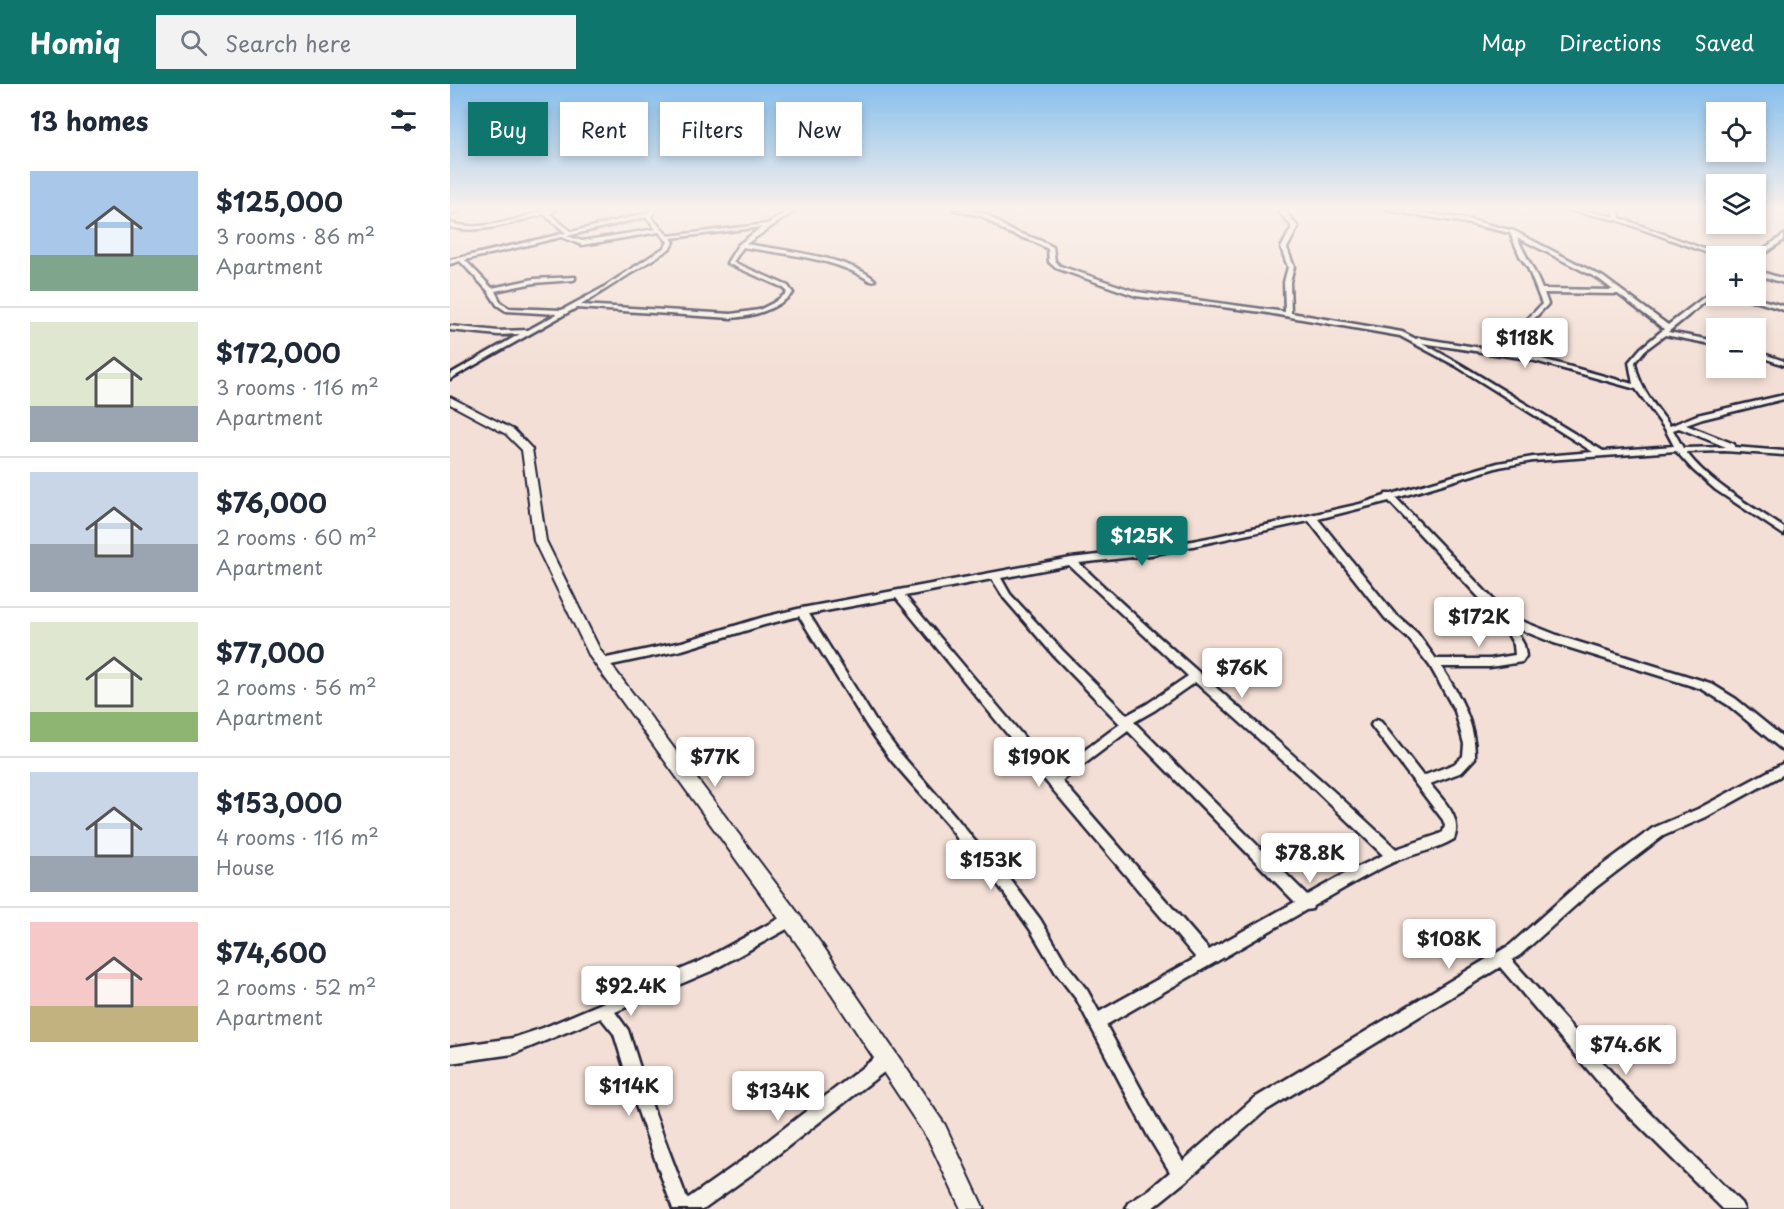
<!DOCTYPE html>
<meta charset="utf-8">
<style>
body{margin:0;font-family:"Playpen Sans",sans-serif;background:#f2f2f3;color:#1f2937;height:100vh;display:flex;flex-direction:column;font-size:22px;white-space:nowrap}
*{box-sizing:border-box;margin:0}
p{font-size:20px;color:#747a83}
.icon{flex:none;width:33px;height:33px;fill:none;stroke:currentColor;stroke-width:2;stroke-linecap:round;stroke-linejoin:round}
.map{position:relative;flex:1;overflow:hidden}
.drawer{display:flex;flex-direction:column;background:#fff;width:450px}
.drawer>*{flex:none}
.banner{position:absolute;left:18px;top:18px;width:570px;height:54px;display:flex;gap:12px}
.buttons{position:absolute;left:1256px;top:18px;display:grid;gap:12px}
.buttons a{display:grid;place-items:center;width:60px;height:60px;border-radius:0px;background:#fff;box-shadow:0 3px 9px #0003;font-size:30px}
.price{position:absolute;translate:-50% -51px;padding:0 14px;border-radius:6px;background:#fff;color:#222;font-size:20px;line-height:39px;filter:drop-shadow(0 2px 3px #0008)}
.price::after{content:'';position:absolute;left:50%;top:36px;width:18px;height:14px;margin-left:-9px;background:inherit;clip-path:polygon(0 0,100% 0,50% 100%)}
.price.current{background:#0f766e;color:#fff}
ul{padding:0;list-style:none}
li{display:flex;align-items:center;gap:18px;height:150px;padding:0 30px}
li+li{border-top:2px solid #e0e1e3}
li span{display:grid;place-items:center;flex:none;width:168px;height:120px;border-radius:0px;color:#555}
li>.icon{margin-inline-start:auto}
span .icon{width:72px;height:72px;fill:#fffc;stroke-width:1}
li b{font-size:26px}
h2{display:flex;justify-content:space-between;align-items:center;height:72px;padding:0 30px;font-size:26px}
.pill{padding:0 21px;border-radius:0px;background:#fff;box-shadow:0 3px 9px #0003;font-size:21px;line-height:54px}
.pill.current{background:#0f766e;color:#fff}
header{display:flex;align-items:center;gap:36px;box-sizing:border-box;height:84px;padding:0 30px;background:#0f766e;color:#fff}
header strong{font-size:28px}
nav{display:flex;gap:33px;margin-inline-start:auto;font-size:21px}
.search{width:420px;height:54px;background:#f2f2f3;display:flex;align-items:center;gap:15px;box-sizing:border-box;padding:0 21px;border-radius:0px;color:#747a83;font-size:22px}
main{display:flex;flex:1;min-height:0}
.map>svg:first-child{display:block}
</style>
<header>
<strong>Homiq</strong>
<div class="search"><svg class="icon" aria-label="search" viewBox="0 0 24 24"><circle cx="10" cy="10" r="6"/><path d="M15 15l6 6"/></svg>Search here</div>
<nav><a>Map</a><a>Directions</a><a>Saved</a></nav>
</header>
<main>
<section class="drawer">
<h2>13 homes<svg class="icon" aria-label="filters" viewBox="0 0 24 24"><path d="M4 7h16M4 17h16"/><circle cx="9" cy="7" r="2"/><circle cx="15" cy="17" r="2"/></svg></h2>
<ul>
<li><span style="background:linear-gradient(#a9c7e8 70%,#7fa58c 0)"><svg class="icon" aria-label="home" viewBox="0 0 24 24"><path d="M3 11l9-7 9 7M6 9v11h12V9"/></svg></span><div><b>$125,000</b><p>3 rooms · 86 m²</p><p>Apartment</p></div></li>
<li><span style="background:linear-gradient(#dfe7d0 70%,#9aa5b1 0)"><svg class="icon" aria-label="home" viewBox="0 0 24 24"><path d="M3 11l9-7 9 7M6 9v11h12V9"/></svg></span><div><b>$172,000</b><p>3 rooms · 116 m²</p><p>Apartment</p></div></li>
<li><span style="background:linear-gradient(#c9d6e8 60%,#9aa5b1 0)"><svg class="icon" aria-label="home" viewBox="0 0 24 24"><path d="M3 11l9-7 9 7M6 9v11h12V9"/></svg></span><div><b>$76,000</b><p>2 rooms · 60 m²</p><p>Apartment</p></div></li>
<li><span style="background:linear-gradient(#dfe7d0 75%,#8fb573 0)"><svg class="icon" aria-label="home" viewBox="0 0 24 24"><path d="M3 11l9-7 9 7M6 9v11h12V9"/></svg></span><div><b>$77,000</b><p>2 rooms · 56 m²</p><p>Apartment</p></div></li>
<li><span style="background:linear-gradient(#c9d6e8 70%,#9aa5b1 0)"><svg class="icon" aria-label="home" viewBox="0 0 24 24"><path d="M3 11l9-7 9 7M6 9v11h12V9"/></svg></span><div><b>$153,000</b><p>4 rooms · 116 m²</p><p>House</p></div></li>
<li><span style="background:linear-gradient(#f6c9c9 70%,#c2b280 0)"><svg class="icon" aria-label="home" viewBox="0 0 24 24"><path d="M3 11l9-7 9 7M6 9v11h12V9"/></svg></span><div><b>$74,600</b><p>2 rooms · 52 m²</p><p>Apartment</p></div></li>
</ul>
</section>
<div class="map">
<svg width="1334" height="1125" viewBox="0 0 1334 1125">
<rect width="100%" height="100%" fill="#f3dfd5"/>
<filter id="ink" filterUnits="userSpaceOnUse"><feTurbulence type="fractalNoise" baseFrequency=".0167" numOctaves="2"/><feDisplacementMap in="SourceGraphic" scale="12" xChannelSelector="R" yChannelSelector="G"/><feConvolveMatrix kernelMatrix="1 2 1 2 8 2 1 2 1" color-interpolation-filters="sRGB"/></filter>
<g filter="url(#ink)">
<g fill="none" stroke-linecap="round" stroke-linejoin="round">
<g stroke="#22223b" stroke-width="5">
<path id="street" d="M0 126H10L0 130Z
M95 126H107L99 129 121 148 198 129 200 126H206L201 133 218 152 317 140 340 126H346L296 160C331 166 399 173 425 196L420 197C387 174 333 170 293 163L283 178 338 202 343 209C325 226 305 232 281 234L126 224 0 295V290L70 250 48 251 0 246V242L48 247 78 246 107 230 56 227 47 221 38 207 10 177 0 180V176L116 149 94 130C65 138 31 151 0 143V139C30 148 66 136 95 126ZM196 133 206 145 132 157 117 152ZM312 143 288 161 277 179 334 204 337 209 323 219 309 226 281 230 131 221 219 165 224 158 221 154ZM209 148 218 158 215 163 151 205 112 226 59 224 51 219 45 207 84 199 123 196 125 195V193L84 195 42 204 15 176 111 153 132 161Z
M504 126H515L536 130 560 146 589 156 603 163 605 177 610 182 687 208 835 228 834 198 838 183 831 164 842 143 828 126H834L848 143 837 164 844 183 840 198 841 229 952 248 966 255 969 254 1057 268 1055 259 1092 220 1078 184 1070 172 1060 149 1016 139 936 126H950L1016 135 1064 147 1153 193 1218 241 1266 204V209L1218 248 1266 257V261L1215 251 1195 266 1185 278C1189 305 1205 321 1220 342L1247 331 1334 311V315L1253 335 1236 341 1284 360V363L1334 367V371L1274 367 1236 368C1261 401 1301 421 1334 444V451L1266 406 1243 386 1226 367 1083 377 1049 383 946 414 1059 532 1112 553 1260 599 1286 615 1334 654V666L1330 664 1278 621 1252 605 1104 559 1064 543 1074 561 1076 572 1072 578 1040 583H991C1010 611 1026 640 1025 674L1012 688 980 700C992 716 1013 733 1004 755 986 766 965 769 946 777 917 790 890 807 863 822L862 825 856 826 656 941 710 1040 733 1077 803 1015 1060 861 1135 794 1203 744 1248 725 1334 679V690L1256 733 1213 752 1145 804 1070 871 1062 876 1180 1009 1291 1119 1294 1125H1273L1168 1021 1050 883 815 1027 737 1096 701 1125H676L679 1119 699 1106 720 1088 698 1052 627 916 606 889 580 845 541 791 514 764 497 740 441 676 417 642 349 532 314 541 232 566 152 583 148 582 147 579 148 576 152 575 232 558 314 533 352 524 621 474 701 465 763 453 910 420 935 412 936 410H942L1048 379 1083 373 1143 368 1006 282 950 252 812 228 686 212 606 184 599 178 598 165 585 158 556 148 532 132ZM1067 153 1149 195 1163 206 1092 205C1085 187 1075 171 1067 153ZM1094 209 1168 210 1214 245 1191 264 1179 278 1183 300 1081 272 1064 269 1060 260 1098 220ZM972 259 1078 275 1186 305 1215 345 1224 362 1153 367 1010 280ZM1229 344 1276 363 1233 364 1223 346ZM939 417 1051 537 1064 561 1065 571 1040 575H986L967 549 943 528 868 435ZM859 437 935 534 959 555 980 582 1005 627 1014 660 1013 672 1004 680 973 692 931 638 927 636 923 638 921 641 923 644 993 736 995 742 993 748 987 751 946 765C843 667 732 578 629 479L701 471ZM619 481 738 592 697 620 677 631 613 567 560 510 551 494ZM542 495 554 514 605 573 670 640 604 689 455 512ZM446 514 599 701 746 874 649 928 637 906 616 879 590 835 551 783 524 756 505 732 449 668 425 636 359 530ZM745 598 860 701 933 771 900 787 857 811 684 638 705 626ZM678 647 845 818 759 866 612 697Z
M1119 126H1130L1165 133 1163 126H1169L1170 134 1273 172H1266L1167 136Z
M1334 151V156L1305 176V172H1303Z
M1305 186 1334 195V199L1305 190Z
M1289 212H1297L1334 222V226Z
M1305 267 1334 277V281L1305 271Z
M341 828 346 830 348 835 346 840 261 887 165 928 178 946 202 1022 237 1115 297 1073 431 969 437 967 443 969 445 975 443 981 309 1085 253 1125H223L186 1022 164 950 151 934 63 970 0 979V963L63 954 93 944 251 877Z"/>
</g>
<g stroke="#22223b" stroke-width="4">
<path id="secondary" d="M0 313 64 346 82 365 96 457 150 566 372 861 495 1041 534 1125H511L479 1057 358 875 140 573 84 457 72 366 56 350 0 320Z"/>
</g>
<use href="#street" fill="#f7f3e8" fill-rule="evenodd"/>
<use href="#secondary" fill="#f7f3e8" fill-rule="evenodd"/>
</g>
</g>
<linearGradient id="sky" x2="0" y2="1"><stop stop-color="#86bfed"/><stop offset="0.44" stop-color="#faf1ec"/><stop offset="1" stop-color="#faf1ec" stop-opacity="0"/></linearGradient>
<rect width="1334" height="284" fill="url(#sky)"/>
</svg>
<div class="buttons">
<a><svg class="icon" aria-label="locate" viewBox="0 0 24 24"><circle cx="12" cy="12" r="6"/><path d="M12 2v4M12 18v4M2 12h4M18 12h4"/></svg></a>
<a><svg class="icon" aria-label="layers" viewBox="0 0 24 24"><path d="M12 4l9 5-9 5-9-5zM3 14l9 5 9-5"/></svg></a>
<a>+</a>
<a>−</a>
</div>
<b class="price" style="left:1075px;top:285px">$118K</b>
<b class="price current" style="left:692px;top:483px">$125K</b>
<b class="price" style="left:1029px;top:564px">$172K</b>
<b class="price" style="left:792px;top:615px">$76K</b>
<b class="price" style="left:265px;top:704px">$77K</b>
<b class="price" style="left:589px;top:704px">$190K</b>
<b class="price" style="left:860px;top:800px">$78.8K</b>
<b class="price" style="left:541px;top:807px">$153K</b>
<b class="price" style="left:999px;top:886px">$108K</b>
<b class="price" style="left:181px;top:933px">$92.4K</b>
<b class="price" style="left:1176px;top:992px">$74.6K</b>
<b class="price" style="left:179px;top:1033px">$114K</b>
<b class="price" style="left:328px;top:1038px">$134K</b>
<div class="banner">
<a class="pill current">Buy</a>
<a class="pill">Rent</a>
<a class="pill">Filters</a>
<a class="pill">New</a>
</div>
</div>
</main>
